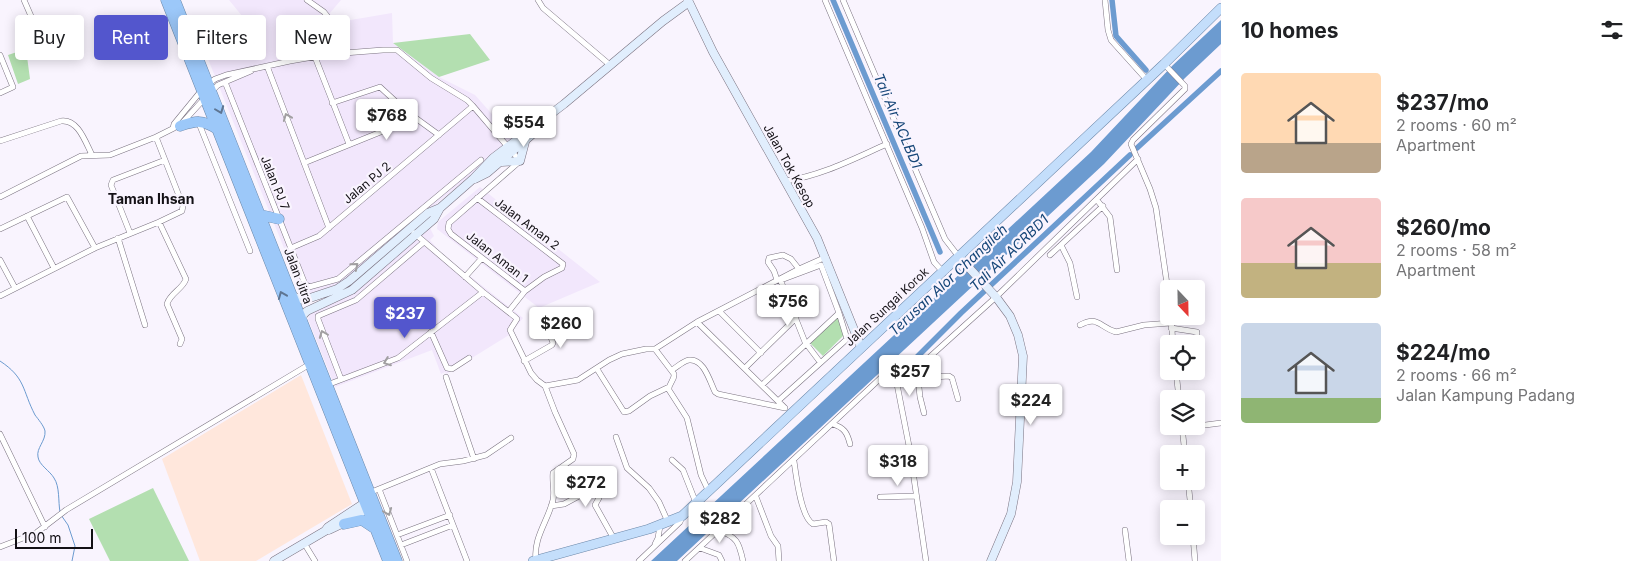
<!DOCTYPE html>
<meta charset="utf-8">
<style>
body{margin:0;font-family:Inter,sans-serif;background:#f2f2f2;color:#202124;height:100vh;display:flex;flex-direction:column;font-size:19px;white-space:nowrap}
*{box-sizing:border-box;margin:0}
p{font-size:16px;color:#757577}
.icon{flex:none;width:28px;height:28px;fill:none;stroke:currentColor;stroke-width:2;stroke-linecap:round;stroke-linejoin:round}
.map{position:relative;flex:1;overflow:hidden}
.panel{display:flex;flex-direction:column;background:#fff;width:425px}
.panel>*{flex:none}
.guide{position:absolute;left:15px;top:15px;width:475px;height:45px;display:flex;gap:10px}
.needle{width:32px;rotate:158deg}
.fabs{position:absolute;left:1160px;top:280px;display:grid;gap:10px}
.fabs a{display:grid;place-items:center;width:45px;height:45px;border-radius:5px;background:#fff;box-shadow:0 2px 12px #0003;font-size:25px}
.scale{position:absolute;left:15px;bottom:12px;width:78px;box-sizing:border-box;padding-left:5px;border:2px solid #131015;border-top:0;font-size:14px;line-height:18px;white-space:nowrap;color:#131015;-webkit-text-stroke:4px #f9f4fe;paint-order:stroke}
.price{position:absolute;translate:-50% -42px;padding:0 11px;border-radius:5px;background:#fff;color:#222;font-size:16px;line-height:32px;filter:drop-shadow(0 1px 2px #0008)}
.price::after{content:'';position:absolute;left:50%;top:30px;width:15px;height:11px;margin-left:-8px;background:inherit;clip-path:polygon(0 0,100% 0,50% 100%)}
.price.on{background:#5356cd;color:#fff}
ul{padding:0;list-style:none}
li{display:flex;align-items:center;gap:15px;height:125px;padding:0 20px}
li span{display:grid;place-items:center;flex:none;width:140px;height:100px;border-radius:5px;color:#555}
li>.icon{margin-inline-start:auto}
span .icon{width:60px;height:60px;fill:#fffc;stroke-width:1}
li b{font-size:21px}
h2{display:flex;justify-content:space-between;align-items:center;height:60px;padding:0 20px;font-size:21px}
.pill{padding:0 18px;border-radius:5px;background:#fff;box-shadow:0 2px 12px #0003;font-size:18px;line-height:45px}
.pill.on{background:#5356cd;color:#fff}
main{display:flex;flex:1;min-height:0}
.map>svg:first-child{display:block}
</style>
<main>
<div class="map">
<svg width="1221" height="561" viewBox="0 0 1221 561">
<rect width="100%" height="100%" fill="#f9f4fe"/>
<path fill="#f2e7fc" d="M229 0H341L330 13 333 23 392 13 393 43 439 77 475 95 514 139 343 282 304 298 206 54 261 39Z
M480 187 600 282 539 308 437 229 438 222Z
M430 228 434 236 430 240 441 253 523 318 509 335 446 374 445 372 441 374 432 350 335 387 308 319 311 312 351 295Z"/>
<path fill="#ffe7dc" d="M301 375 352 504 256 561H200L162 459Z"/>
<path fill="#b3dfb0" d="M470 34 490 60 439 77 393 43Z
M26 49 30 79 18 84 8 55Z
M838 316 844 335 823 356 810 343Z
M153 488 189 561H110L89 519Z"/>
<path fill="#6c9bd0" d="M1221 20V44L1185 78 1104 164 677 561H651L1091 152 1173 65Z"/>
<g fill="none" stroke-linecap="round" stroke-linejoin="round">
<path stroke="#6c9bd0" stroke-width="1" d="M0 361C26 378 22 390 35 415 38 419 44 426 45 431 46 441 36 448 38 457 39 465 50 471 54 478 60 487 58 501 60 512
M61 515 68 525 75 546 72 561"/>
<path stroke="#6c9bd0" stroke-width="5.5" d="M833 0 940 252
M1112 0 1116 36 1146 70
M1137 148 1221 71
M957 270 965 279
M903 365 908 366 961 313 1130 155"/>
<g stroke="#7b7381" stroke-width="6">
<path id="street" d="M24 0 41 39
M307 0 324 12 328 17 331 54
M538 0 543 8 610 65
M825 0 922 228 934 262 943 272
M843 0 945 239 959 257
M1105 0 1108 30 1111 40 1147 80
M0 55 13 87 0 93
M315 57 349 144
M1164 64 1185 86V89L1133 140 1131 144 1150 189 1156 208 1169 298
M267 66 329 228
M225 82 305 284 309 287 338 279 481 160
M207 85 215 79 226 75 290 61 331 54 383 50H397L431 78 467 100 473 106 520 161 449 223 448 229 451 234 525 291 509 311
M210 93 218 85 251 71
M332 103 380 87 406 111 439 135
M198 121 250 251
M183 122 204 99
M173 128 174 124 201 91
M0 141 61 121C78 119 85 141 92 155
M304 163 388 129 406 111
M785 181C821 176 853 159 887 144
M0 197 81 156 110 155 156 137 174 128
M477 198 563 264 562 268 544 277 525 291
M1097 200 1110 217 1117 270
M27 216 54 268
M159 222 186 279C183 289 170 293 167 304L182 339 180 344
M0 229 67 197 95 248
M130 233 111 185 113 180 165 160
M414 233 483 292 515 317 517 319 510 330 531 373 537 380 545 386 555 412 574 454 573 459 553 473C552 482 555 491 553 500 548 521 533 538 536 560
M118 238 145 325
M1061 245 1070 263 1077 297
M291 248 319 236 473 106
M1050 255 1103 206
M0 260 15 288
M465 277 482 258
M780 279 805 342 820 362
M777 280 774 271 768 262 769 258 783 255 791 259 799 269
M0 296 95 248 159 222 182 211 183 206 156 137
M719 311 761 353
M1171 316 1173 344
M697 322 784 407
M1080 325C1098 315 1099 327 1116 332L1144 325 1171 323
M1171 328 1197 332 1196 348
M431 332 447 368 452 369 469 358
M655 349 697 322 799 269 826 257
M524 361 552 345 553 343 548 329 570 317H577L585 331
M745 368 796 318
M597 369 624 412 629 411 650 396 669 387
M672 370C677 367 683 361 689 360 704 358 710 382 715 392L718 394 785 408
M1176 371 1179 399
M895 374 910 451 926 561
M910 374 918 378 949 376 952 378 958 399
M446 377 474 459
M918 378 920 397 924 413
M341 379 318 319V316L356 300 424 242
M327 385 398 358 483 292
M762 385 839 313 821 265 781 280
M545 386 578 380 609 360 622 354 646 349H655L674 374C675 380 668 384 669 390L687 418 701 475 709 492
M778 401 847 339 839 313
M833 424C844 428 847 432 850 444
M1182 427 1185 454
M1182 428 1221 423
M0 434 45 527
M616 437 627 468 649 488 659 502 668 522
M672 460 683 470 696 503
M794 461C796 475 801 518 813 524L826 522 829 524 834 561
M431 468 467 561
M1188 481 1191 509
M379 489 407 561
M369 493 440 464 463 461 486 455 511 438
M756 497 771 536 778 546 779 561
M880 497 916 496
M551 506 564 504 592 489H595L599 498 595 505 614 539
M718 530C737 537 739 542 743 561
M1125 530 1129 561
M397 535 450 515
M1193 536 1195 561
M304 543 315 561
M655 544 658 538 660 526
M401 545 453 525
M0 547 36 533 66 510 310 364
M700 548 719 555 722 561
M639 561 680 522 682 517
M685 561 886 373C895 371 903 378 912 373L996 297 1138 159"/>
</g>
<g stroke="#7b7381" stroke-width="9">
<path id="secondary" d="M688 0 713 52 817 238 861 347
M502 162 520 161 525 142
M475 179 487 173 542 126
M959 257 996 297 1010 316 1018 335 1023 356 1017 482 1011 514 991 561
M292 296 303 300 307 299 337 289 349 281 428 213 440 208 473 179 493 158 564 104 663 21 689 2
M302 321 303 315 307 311 352 290 434 219 440 208
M329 530 348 521 371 506
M274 561 325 531 328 527 369 500"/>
</g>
<g stroke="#6c88a9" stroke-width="10">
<path id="primary" d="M533 561 649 529 682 516 1164 64 1221 8"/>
</g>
<g stroke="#6c88a9" stroke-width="11">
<path id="highway" d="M166 0 388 561
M175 0 397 561
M180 126C196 121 202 119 217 129
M261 215 279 219
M344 524 362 520 374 528"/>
</g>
<use href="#street" stroke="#fff" stroke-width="5"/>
<use href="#secondary" stroke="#e1eefd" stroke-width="8"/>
<use href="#primary" stroke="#c4defb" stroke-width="9"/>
<use href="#highway" stroke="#9cc8f9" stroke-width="10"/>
</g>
<defs><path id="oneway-chevron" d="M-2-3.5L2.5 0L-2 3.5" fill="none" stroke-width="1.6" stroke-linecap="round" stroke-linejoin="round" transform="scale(1.25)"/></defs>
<g stroke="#5e7592">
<use href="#oneway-chevron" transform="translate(220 110) rotate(69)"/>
<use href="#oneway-chevron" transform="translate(282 295) rotate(-112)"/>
</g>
<g stroke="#a19fa1">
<use href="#oneway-chevron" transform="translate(287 117) rotate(-112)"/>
<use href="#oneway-chevron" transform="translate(355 266) rotate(-39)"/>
<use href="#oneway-chevron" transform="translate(323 334) rotate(-111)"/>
<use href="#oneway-chevron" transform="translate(387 362) rotate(159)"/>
<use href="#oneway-chevron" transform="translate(388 512) rotate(68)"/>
</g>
<g text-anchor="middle" stroke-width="4.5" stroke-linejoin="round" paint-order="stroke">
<g font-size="12" fill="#131015" stroke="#f9f4fe">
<text transform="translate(789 166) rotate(61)" y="4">Jalan Tok Kesop</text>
<text transform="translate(275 183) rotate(68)" y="4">Jalan PJ 7</text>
<text transform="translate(367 183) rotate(-40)" y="4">Jalan PJ 2</text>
<text transform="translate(527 224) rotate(37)" y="4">Jalan Aman 2</text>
<text transform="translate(497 257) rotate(38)" y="4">Jalan Aman 1</text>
<text transform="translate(298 276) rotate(69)" y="4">Jalan Jitra</text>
<text transform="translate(887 307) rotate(-43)" y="4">Jalan Sungai Korok</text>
</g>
<g font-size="14" font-style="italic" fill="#164678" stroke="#f9f4fe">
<text transform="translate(898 121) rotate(67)" y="5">Tali Air ACLBD1</text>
<text transform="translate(1009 253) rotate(-44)" y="5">Tali Air ACRBD1</text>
<text transform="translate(948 280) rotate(-43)" y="5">Terusan Alor Changileh</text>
</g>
<g font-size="14" font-weight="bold" fill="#131015" stroke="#f9f4fe">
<text x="151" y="204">Taman Ihsan</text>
</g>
</g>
</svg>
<div class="fabs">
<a><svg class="needle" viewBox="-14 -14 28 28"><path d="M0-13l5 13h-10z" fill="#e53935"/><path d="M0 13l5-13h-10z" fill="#757577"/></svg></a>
<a><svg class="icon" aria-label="locate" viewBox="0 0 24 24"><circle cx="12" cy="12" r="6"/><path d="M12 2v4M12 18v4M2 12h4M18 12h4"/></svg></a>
<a><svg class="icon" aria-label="layers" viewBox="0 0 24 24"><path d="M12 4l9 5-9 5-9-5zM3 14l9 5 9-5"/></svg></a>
<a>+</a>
<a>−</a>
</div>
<div class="scale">100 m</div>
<b class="price" style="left:387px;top:141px">$768</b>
<b class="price" style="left:524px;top:148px">$554</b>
<b class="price" style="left:788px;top:327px">$756</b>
<b class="price on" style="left:405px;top:339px">$237</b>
<b class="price" style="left:561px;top:349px">$260</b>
<b class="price" style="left:910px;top:397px">$257</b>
<b class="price" style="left:1031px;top:426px">$224</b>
<b class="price" style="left:898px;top:487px">$318</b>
<b class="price" style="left:586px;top:508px">$272</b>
<b class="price" style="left:720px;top:544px">$282</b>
<div class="guide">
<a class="pill">Buy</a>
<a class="pill on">Rent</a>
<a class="pill">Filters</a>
<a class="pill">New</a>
</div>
</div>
<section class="panel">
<h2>10 homes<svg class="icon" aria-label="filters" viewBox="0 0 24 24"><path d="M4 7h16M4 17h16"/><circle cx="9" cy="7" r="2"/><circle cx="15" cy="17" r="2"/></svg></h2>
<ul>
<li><span style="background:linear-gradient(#ffd9b3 70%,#b9a48a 0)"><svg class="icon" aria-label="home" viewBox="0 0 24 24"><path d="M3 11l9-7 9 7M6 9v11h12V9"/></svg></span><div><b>$237/mo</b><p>2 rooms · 60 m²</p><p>Apartment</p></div></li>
<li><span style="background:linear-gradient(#f6c9c9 65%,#c2b280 0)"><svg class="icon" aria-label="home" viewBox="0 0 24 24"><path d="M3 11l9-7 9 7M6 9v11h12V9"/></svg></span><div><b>$260/mo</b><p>2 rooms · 58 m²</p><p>Apartment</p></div></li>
<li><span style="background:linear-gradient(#c9d6e8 75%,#8fb573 0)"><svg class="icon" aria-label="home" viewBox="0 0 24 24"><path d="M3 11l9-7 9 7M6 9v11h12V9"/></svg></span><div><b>$224/mo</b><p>2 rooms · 66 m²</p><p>Jalan Kampung Padang</p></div></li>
</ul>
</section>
</main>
